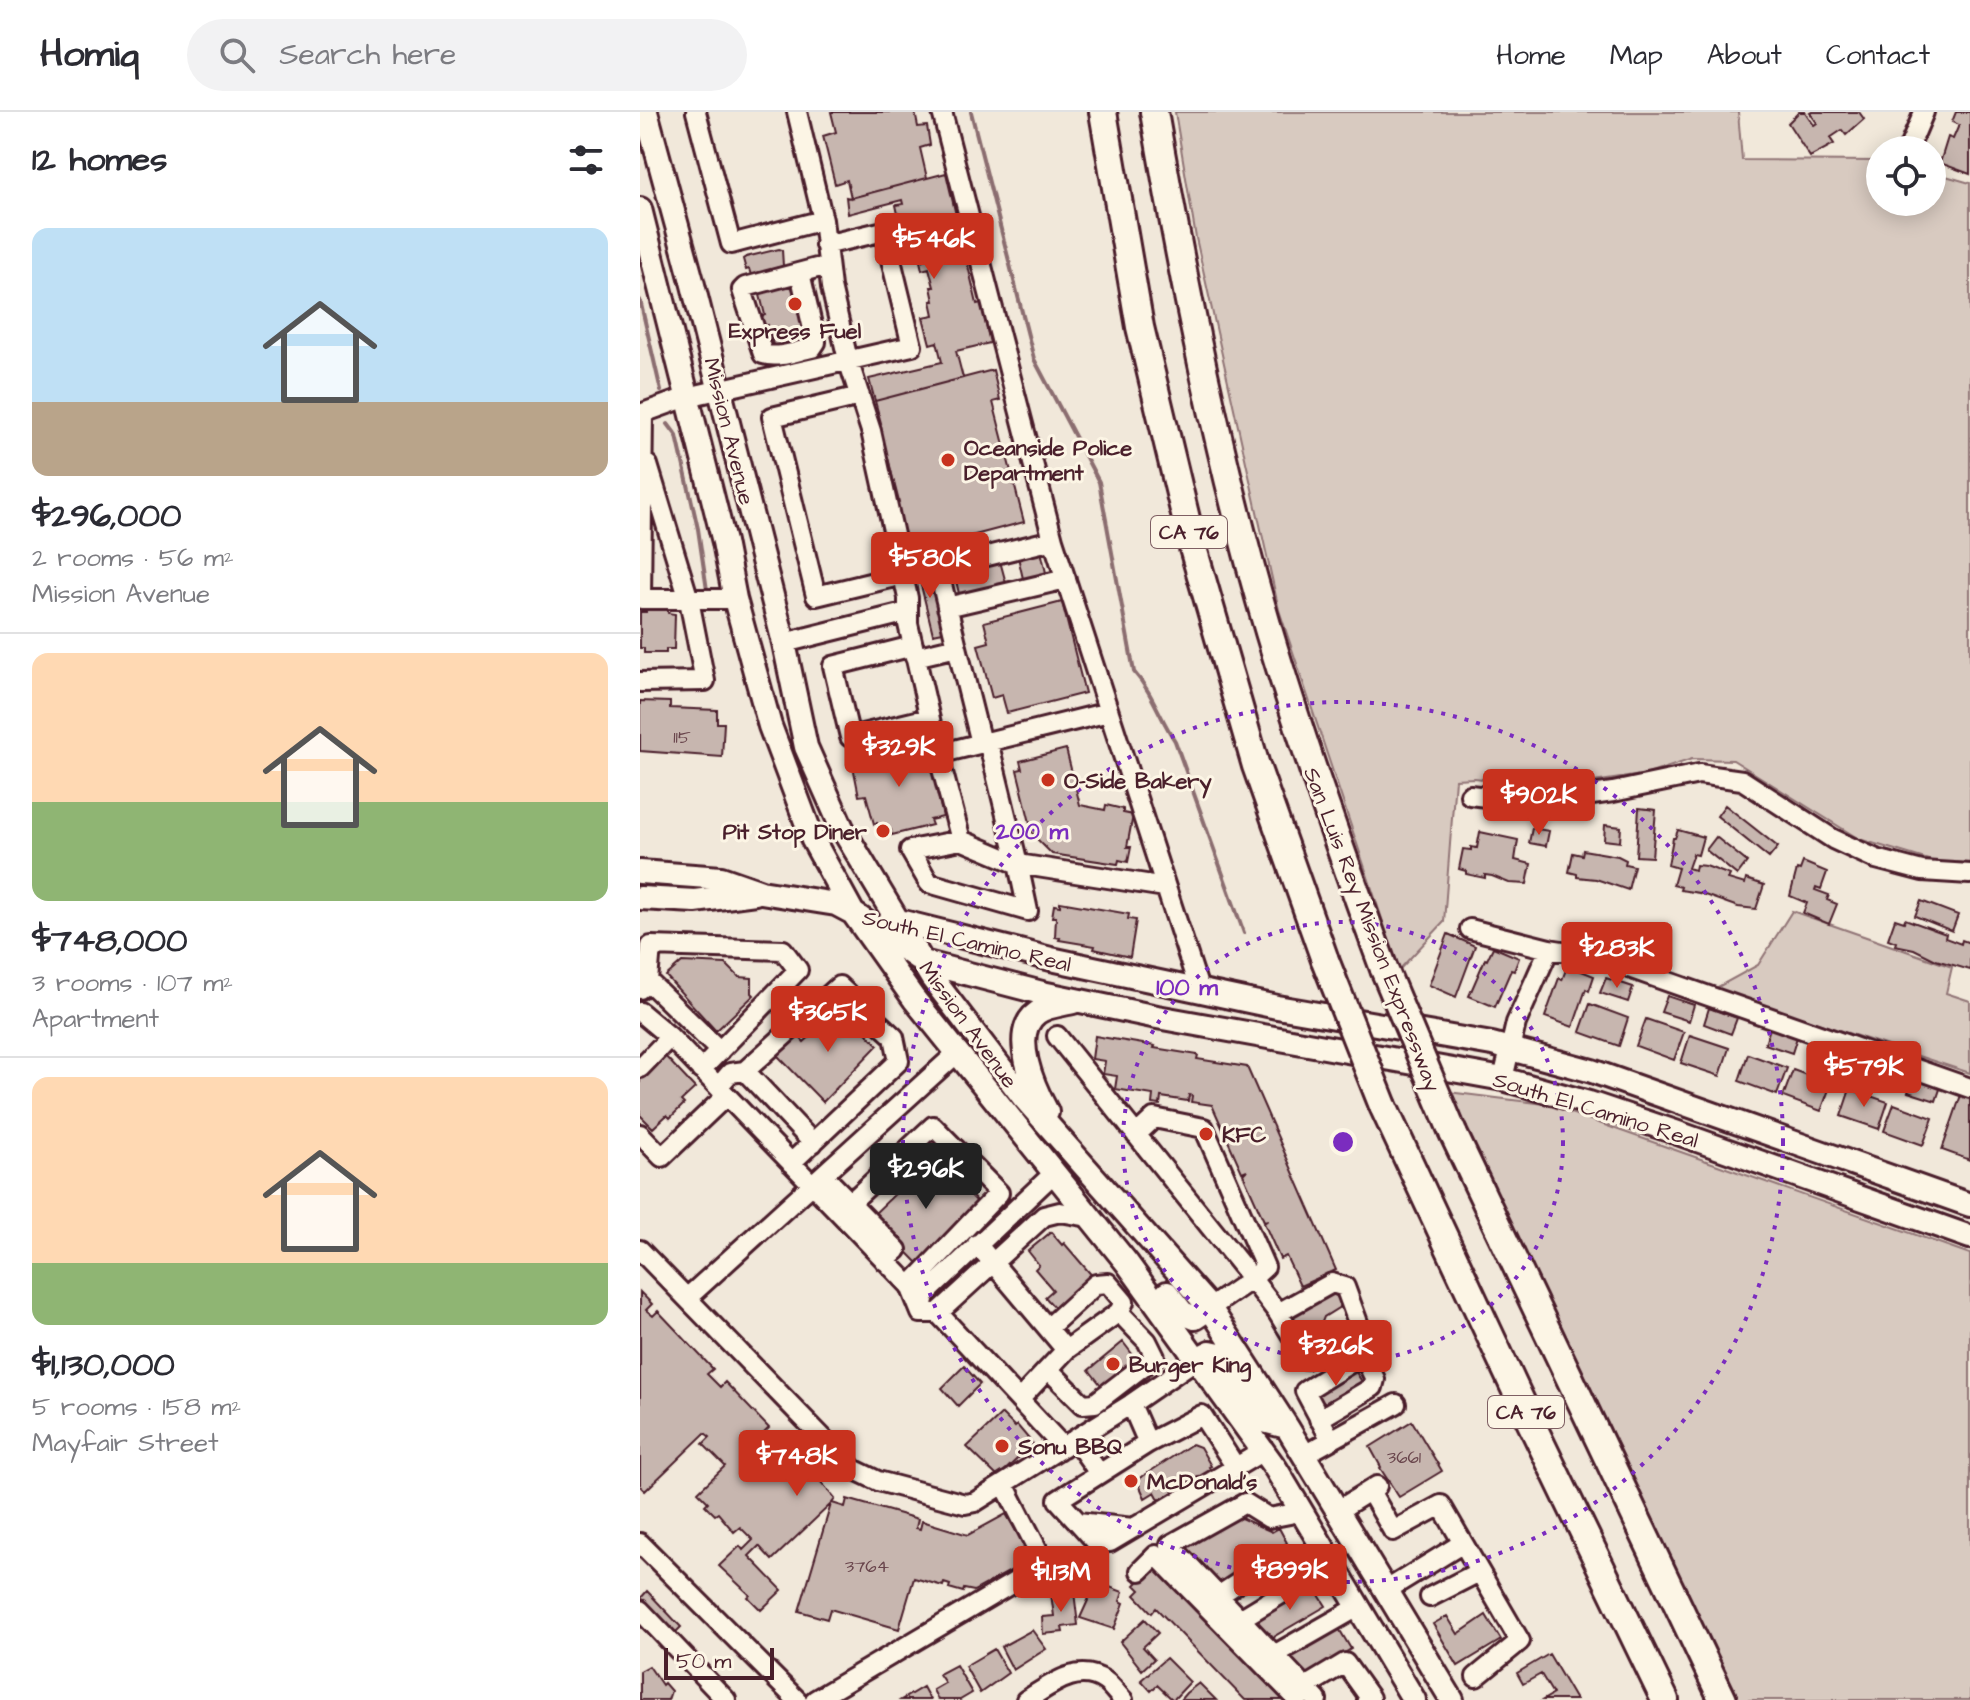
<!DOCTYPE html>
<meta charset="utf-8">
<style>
body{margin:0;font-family:"Architects Daughter",sans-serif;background:#f2f2f3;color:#2b2b33;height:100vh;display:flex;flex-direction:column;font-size:30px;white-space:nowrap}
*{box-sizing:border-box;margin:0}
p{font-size:26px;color:#7c7c81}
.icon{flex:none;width:44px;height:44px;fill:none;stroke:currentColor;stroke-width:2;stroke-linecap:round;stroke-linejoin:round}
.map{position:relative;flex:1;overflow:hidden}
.side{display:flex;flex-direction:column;background:#fff;width:640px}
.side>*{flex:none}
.fabs{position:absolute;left:1226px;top:24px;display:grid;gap:16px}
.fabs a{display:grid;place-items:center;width:80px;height:80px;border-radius:50%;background:#fff;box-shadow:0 4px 20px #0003;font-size:40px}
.scale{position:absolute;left:24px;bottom:20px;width:110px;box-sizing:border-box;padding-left:8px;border:4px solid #4a1f2b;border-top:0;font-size:22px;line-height:28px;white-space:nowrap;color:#4a1f2b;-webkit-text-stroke:6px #fcf5e5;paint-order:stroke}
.price{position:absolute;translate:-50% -68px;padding:0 18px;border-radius:8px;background:#c8321e;color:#fff;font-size:26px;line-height:52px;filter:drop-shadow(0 2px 4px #0008)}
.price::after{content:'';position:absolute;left:50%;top:48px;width:24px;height:18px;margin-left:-12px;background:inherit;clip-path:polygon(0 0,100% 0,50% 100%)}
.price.selected{background:#222;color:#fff}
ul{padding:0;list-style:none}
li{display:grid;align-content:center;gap:16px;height:424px;padding:0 32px}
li+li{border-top:2px solid #e1e1e2}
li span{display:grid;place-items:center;height:248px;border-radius:16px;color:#555}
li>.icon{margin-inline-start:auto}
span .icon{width:144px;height:144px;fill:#fffc;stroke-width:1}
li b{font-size:34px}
h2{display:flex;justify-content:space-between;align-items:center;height:96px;padding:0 32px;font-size:34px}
header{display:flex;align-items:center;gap:48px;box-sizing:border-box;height:112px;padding:0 40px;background:#fff;border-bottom:2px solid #e1e1e2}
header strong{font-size:38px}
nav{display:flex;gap:44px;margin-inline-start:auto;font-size:28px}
.search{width:560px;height:72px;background:#f2f2f3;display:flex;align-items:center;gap:20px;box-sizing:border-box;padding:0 28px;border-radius:44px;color:#7c7c81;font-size:30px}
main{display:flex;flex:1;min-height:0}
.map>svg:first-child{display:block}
</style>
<header>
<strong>Homiq</strong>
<div class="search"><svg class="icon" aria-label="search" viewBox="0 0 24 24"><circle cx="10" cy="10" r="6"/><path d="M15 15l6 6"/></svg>Search here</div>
<nav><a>Home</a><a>Map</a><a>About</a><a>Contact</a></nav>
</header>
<main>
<section class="side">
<h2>12 homes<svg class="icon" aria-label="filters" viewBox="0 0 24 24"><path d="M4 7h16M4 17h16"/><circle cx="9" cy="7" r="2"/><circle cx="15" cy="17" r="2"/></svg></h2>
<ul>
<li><span style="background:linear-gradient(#bfe0f5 70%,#b9a48a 0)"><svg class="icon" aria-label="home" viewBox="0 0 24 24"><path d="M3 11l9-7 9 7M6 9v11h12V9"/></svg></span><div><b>$296,000</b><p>2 rooms · 56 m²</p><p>Mission Avenue</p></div></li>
<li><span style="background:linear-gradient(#ffd9b3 60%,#8fb573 0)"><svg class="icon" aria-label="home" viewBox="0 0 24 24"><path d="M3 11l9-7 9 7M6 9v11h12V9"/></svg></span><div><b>$748,000</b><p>3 rooms · 107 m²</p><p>Apartment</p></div></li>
<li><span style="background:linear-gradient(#ffd9b3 75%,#8fb573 0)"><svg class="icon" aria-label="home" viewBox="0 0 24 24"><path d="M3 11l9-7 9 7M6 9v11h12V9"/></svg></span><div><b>$1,130,000</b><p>5 rooms · 158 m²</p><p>Mayfair Street</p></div></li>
</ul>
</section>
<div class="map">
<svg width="1330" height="1588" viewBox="0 0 1330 1588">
<rect width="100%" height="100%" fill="#f1e8da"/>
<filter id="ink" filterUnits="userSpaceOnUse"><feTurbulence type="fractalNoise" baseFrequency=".0125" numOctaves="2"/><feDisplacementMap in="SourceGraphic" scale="16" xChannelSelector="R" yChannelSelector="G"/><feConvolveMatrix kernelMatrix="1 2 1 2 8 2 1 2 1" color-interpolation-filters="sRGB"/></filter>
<g filter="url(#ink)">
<path fill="#d8cac0" stroke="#917476" stroke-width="2" d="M535 0H1098L1102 48 1240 49V90H1292V60L1330 71V751L1295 750 1219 727 1093 648 1052 647 1008 662 912 676 835 666 815 667 804 810 759 858 639 498 556 126Z
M1152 799 1312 855 1306 881 1330 889V961L1074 877 1118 853Z
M808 980 905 992 1330 1142V1588H1097L995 1368Z"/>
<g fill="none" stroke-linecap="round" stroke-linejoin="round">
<path stroke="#8b6d6f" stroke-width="4" d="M331 0 394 247 459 370 494 560C512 580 520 606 535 629L604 821
M0 188 21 279
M28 312 37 324 58 417 67 478"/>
</g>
<path fill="#c7b6af" stroke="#4a1f2b" stroke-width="2" d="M191 0H275L278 15 287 14 290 33 280 36 287 66 211 86 207 68 195 72 183 24 196 20Z
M1159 0H1165L1174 13 1177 11 1170 1 1172 0H1219L1224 7 1206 23 1202 18 1190 26 1194 32 1170 45 1148 11Z
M1316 0H1330V62L1300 51 1308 25 1313 27 1319 13 1312 10Z
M306 61 337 192 341 191 350 231 316 239 323 266 235 289 229 267 302 250 297 230 290 232 283 205 294 203 291 189H294L291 175H294L289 156 282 158 280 149 284 148 281 137H278L273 117 262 120 256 93 263 92 262 88 208 102 206 85 211 86Z
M139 137 142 138 143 154 111 163 109 157 106 158 103 147 106 145Z
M150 167 167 233 135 241 128 213 121 215 119 205 125 203 118 175Z
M353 258 360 288 353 290 384 410 274 439 270 426 263 428 254 392 259 390 248 347 243 349 233 313 241 311 235 289Z
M401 439 407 465 384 471 378 445Z
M360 449 367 475 320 486 314 460Z
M287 455 303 520 293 522 277 457Z
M422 490 445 581 367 601 362 583 352 586 338 533 349 530 344 510Z
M6 497H28V501L35 502 34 537H26V541H4V536H0V500H6Z
M0 589 30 590V596L77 598V611H84L82 645 0 639Z
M272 632 273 638 282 636 287 654 291 653 303 705 290 708 292 713 252 723 251 718 240 721 237 711 234 712 226 683 219 684 212 649Z
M426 637 440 693 465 698 466 693 483 697V701L493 703 487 735H491L488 750 479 748 478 752 412 742 393 723 377 658 382 657 380 649Z
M1085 693 1138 735 1129 746 1077 704Z
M999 696 1016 698 1012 745 996 744Z
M965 713 981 715 980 730 964 728Z
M892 716 909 719 906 734 889 731Z
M1038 718 1063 725 1058 743 1053 742 1048 756 1055 758 1056 753 1066 754 1090 763 1088 767 1105 772 1106 767 1124 773 1116 797 1098 795 1059 781 1040 778 1041 775 1033 773 1038 756 1028 753 1033 726H1035Z
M840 720 878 728 875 748 891 752 887 772 869 771 852 764 845 763V766L826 762V759L819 757 823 737 831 738V735L837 736Z
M1076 725 1107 750 1097 763 1066 738Z
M943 738 978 744 986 748 985 752 994 754 988 778 956 767 937 765V762L929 760 933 741 942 743Z
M1163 750 1187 760 1181 777 1176 775 1175 778 1189 783 1187 788 1197 792 1189 812 1163 801 1167 791 1150 784 1157 757 1160 758Z
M1281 789 1318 803 1312 819 1275 804Z
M420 790 489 802 488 807 496 808 490 845 454 837 455 834 419 828 420 826 415 825 416 805H412L414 793 420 794Z
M1255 807 1264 810 1265 807 1306 822 1305 826 1321 832 1322 828 1330 831V858L1296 848 1274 837 1255 833 1256 830 1248 827Z
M808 822 835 834 816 885 789 873Z
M853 835 879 846 874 859 871 858 855 895 829 884 845 847 847 848Z
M42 850 86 852 99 865 112 866V881L114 883 76 919 26 864Z
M929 854 954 864 949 879 946 877 933 915 905 905 919 866 922 868 927 855Z
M966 866 993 875 988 890 960 881Z
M1027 884 1054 893 1049 909 1021 900Z
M950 892 988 906 979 934 940 920Z
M202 896 238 933 183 990 135 941 156 921 164 930Z
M1069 896 1097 906 1091 922 1064 912Z
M1006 907 1044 920 1034 948 996 934Z
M1130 916 1157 925 1152 941 1125 932Z
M1050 923 1089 936 1080 964 1041 951Z
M455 924 515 934 514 936 558 943 557 947 607 955 696 1158 660 1174 646 1144 640 1147 624 1111 628 1108 624 1109 603 1062 607 1058 602 1060 572 993 551 990 552 984 549 983 548 989 521 985 520 993 512 992 513 983 475 977 477 964 463 962 465 949 452 947Z
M1172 930 1199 939 1194 955 1166 945Z
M1108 942 1147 956 1137 983 1099 969Z
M24 943 55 976 41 989 44 992 30 1006 27 1003 13 1016 0 1003V967Z
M1232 949 1259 959 1254 975 1226 965Z
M1153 958 1191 972 1181 999 1143 985Z
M1274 964 1301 974 1296 989 1268 980Z
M1210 977 1248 990 1239 1017 1201 1004Z
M1322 980 1330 983V1048L1302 1038Z
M1254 992 1293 1006 1283 1033 1244 1019Z
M287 1051 301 1052 340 1093 279 1152 232 1104Z
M411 1120 422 1133 424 1131 454 1166 424 1191 423 1189 415 1196 405 1185 413 1178 395 1157 399 1153 388 1139Z
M691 1177 703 1193 684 1205 680 1215 672 1220 666 1216 657 1221 645 1204Z
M0 1180 12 1192 6 1198 13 1204 18 1199 73 1257 67 1262 80 1275 85 1270 129 1316 124 1321 129 1326 134 1321 177 1365 195 1387 192 1391 205 1395 207 1387 278 1407 276 1416 280 1417 282 1409 328 1423 366 1402 389 1441 382 1445 385 1451 334 1479 324 1477 323 1480 309 1476 310 1473 304 1471 303 1474 274 1466 259 1517 190 1497 187 1507 159 1499 191 1392 132 1448 119 1434 109 1444 142 1478 121 1498 108 1485 110 1483 79 1454 100 1434 103 1438 113 1428 100 1415 94 1420 78 1401 75 1403 65 1393 68 1390 58 1380 85 1354 63 1332 70 1325 65 1321 5 1379 0 1374Z
M483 1230 496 1247 483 1257 487 1262 464 1277 449 1258Z
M711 1252 724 1273 681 1299 668 1278Z
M324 1254 340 1272 318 1294 302 1276Z
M362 1302 375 1315 377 1313 393 1332 358 1365 327 1335Z
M772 1309 802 1359 759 1385 740 1356 741 1355 730 1335Z
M552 1332 560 1335 571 1354 569 1355 571 1359 555 1368 558 1374 549 1376 547 1373 532 1381 536 1387 526 1390 524 1386 520 1389 515 1380 505 1386 497 1368Z
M594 1403 632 1420 639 1416 647 1431 576 1473 564 1453 559 1456 545 1432Z
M515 1453 645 1588H605L516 1496 512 1501 495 1483 500 1478 495 1473Z
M672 1472 686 1494 626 1529 614 1507Z
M455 1473 466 1477 467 1474 483 1480 480 1489 484 1491 474 1517 440 1506Z
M7 1479 41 1515 32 1524 0 1491V1487Z
M434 1480 438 1513 422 1515 423 1520 403 1522 402 1505 414 1504 411 1482Z
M846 1503 861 1528 818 1554 793 1512 807 1504 818 1522Z
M505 1507 518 1521 503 1535 514 1547 502 1558 480 1530Z
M698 1515 711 1537 663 1566 650 1543Z
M392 1518 406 1537 373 1558 361 1535Z
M354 1537 368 1561 340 1581 325 1554Z
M909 1542 936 1588H903L913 1582 901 1562 883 1572 877 1561Z
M526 1546 550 1570 533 1588 517 1573 511 1579 501 1568Z
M316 1553 332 1581 320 1588H298L293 1578 305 1571 299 1562Z
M9 1554 22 1573 24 1571 31 1579 28 1588H0V1559Z
M559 1571 576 1588H540L546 1581Z
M283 1575 290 1588H261Z"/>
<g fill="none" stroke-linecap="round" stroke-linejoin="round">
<g stroke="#4a1f2b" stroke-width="24">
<path id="minor" d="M56 0 91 132 183 108
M157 0 183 108 191 175 208 248 231 319 268 486V512L298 642 469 600
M302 0 413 428 559 877
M1268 38 1284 0
M160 161 176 230 172 236C156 239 139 247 123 242L102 178 105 175 188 153
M220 284 132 305 176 484 263 463
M95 487H1L3 301 47 285 272 234 244 119 185 133
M307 495 426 467
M144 531 268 500
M273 534 193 554 210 625 289 606
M317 535 298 456 413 428
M275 545 317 535 341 631
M0 570 65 569 49 488 8 353
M348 629 378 752 525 775
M298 642 321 728 378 752 388 799 289 771 270 738 321 728
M830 683 896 691 973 680 1059 662 1102 668 1193 727 1236 747 1282 759 1330 762
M830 817 909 837
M8 869 80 939
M0 877 8 869 11 834 143 838 158 858 61 958
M0 900 30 925 270 1174 281 1201H298L423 1335
M417 924 612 1167 570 1196
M0 956 30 925
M105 959 173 1031
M863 967 876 911 909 837 955 844 1330 976
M78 975 90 961 105 959 199 874 254 925 259 949 151 1051
M0 1022 22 1045 86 984
M496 1023 514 1006 564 1016 625 1155 612 1167 638 1201 666 1247 720 1216 705 1175 692 1171 638 1201
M183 1063 257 1138 245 1149
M210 1091 293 1014 359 1081 270 1174
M337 1132 426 1238 379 1288
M0 1138 213 1357 238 1369 325 1392 335 1390 491 1292 558 1246
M47 1186 317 941
M281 1201 285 1183 413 1062
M298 1201 404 1104 420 1100 449 1105
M408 1216 456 1172 468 1171 484 1190 479 1200 426 1238
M408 1257 443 1292 455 1291 515 1245 507 1229 479 1200
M491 1292 508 1331
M679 1307 733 1275 735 1267 723 1243 665 1279 691 1328
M435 1327 459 1361
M664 1343 756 1292
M595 1354 562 1303 508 1331 418 1388 457 1431 470 1430 623 1339
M730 1379 753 1419 801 1393 823 1431 745 1479
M697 1399 737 1374
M660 1400 629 1406 605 1391 530 1433 677 1588
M438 1410 493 1416
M0 1431 157 1588
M823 1431 880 1529 836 1565
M500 1459 516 1443 658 1588
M578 1484 638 1445 656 1473 600 1507
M790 1485 839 1460
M0 1498 86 1588
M634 1543 718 1495
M665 1575 705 1551 730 1586 727 1588
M175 1588 405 1452 364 1372
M386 1588C410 1574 437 1550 465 1569 471 1573 477 1582 483 1588"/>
</g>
<g stroke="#4a1f2b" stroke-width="28">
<path id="major" d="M6 0 52 169 144 531 166 635 202 716 292 866 384 986 570 1196 647 1315 812 1588
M0 97 84 430 95 487 130 614 173 728 213 801 274 887 487 1151 636 1357 774 1588
M0 760 81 766 121 780 196 792 213 801 283 850 402 881 517 905 863 967 949 991 1035 1020 1330 1125
M0 786 55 789 115 781
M251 807 411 847 637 895 852 932 952 959 1330 1093
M407 1000C394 976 369 921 397 901 406 894 421 893 433 890
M527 1181 543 1201 555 1206 570 1196
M558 1246 570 1240 579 1242 624 1309 647 1315"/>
</g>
<g stroke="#4a1f2b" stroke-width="32">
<path id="highway" d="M463 0 500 215 553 436 616 654 685 848
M514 0C544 174 579 350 629 520 663 634 703 746 744 857
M743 994 891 1311 1025 1588
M813 1021 1083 1588"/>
</g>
<use href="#minor" stroke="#fcf5e5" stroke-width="18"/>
<use href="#major" stroke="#fcf5e5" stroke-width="22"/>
<use href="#highway" stroke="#fcf5e5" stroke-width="26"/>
<g stroke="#4a1f2b" stroke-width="32" stroke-linecap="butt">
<path id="highway-bridge" d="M685 848 743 994
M744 857 813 1021"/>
</g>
<use href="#highway-bridge" stroke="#fcf5e5" stroke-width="26"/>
</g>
</g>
<g fill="none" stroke="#7b2cbf" stroke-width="4" stroke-dasharray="4 8">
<circle cx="703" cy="1030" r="220"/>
<circle cx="703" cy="1030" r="440"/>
</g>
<g fill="#c8321e" stroke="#fcf5e5" stroke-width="3">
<circle cx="155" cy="192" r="8"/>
<circle cx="308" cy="348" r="8"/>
<circle cx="408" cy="668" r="8"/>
<circle cx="243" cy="719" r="8"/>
<circle cx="566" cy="1022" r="8"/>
<circle cx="473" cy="1252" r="8"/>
<circle cx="362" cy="1334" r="8"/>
<circle cx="491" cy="1369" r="8"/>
</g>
<g text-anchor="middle" stroke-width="6" stroke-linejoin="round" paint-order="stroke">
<g font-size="18" fill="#69454c">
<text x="42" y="631">115</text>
<text x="764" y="1351">3661</text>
<text x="227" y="1460">3764</text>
</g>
<g fill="#fcf5e5" stroke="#7f5f63" stroke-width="2">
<rect x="511" y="404" width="76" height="32" rx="6"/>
<rect x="848" y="1284" width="76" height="32" rx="6"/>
</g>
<g font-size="20" font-weight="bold" fill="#4a1f2b">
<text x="549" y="427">CA 76</text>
<text x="886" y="1307">CA 76</text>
</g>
<g font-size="22" font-weight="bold" fill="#4a1f2b" stroke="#fcf5e5" text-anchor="start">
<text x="155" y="226" text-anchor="middle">Express Fuel</text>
<text x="324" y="343">Oceanside Police<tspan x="324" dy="25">Department</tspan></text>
<text x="424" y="676">O-Side Bakery</text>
<text x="227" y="727" text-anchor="end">Pit Stop Diner</text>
<text x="582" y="1030">KFC</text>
<text x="489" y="1260">Burger King</text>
<text x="378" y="1342">Sonu BBQ</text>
<text x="507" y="1377">McDonald's</text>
</g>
<g font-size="22" fill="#4a1f2b" stroke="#fcf5e5">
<text transform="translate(90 319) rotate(76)" y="8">Mission Avenue</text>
<text transform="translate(733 817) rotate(69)" y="8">San Luis Rey Mission Expressway</text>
<text transform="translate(327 828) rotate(13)" y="8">South El Camino Real</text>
<text transform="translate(329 912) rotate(54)" y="8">Mission Avenue</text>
<text transform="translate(956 997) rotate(17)" y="8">South El Camino Real</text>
</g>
</g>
<circle cx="703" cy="1030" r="12" fill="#7b2cbf" stroke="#fcf5e5" stroke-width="4"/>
<g font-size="24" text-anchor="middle" font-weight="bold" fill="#7b2cbf" stroke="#fcf5e5" stroke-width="6" stroke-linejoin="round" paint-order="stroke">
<text x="392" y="727">200 m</text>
<text x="547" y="883">100 m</text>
</g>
</svg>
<div class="fabs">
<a><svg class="icon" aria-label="locate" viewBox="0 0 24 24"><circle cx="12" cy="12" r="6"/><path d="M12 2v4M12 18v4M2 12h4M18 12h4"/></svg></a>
</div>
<div class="scale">50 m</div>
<b class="price" style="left:294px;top:169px">$546K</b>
<b class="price" style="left:290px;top:488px">$580K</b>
<b class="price" style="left:259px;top:677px">$329K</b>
<b class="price" style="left:899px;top:725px">$902K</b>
<b class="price" style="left:977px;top:878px">$283K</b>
<b class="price" style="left:188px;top:942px">$365K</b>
<b class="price" style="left:1224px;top:997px">$579K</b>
<b class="price selected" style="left:286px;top:1099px">$296K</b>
<b class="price" style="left:696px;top:1276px">$326K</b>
<b class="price" style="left:157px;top:1386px">$748K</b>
<b class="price" style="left:650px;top:1500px">$899K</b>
<b class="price" style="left:421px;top:1502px">$1.13M</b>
</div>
</main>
